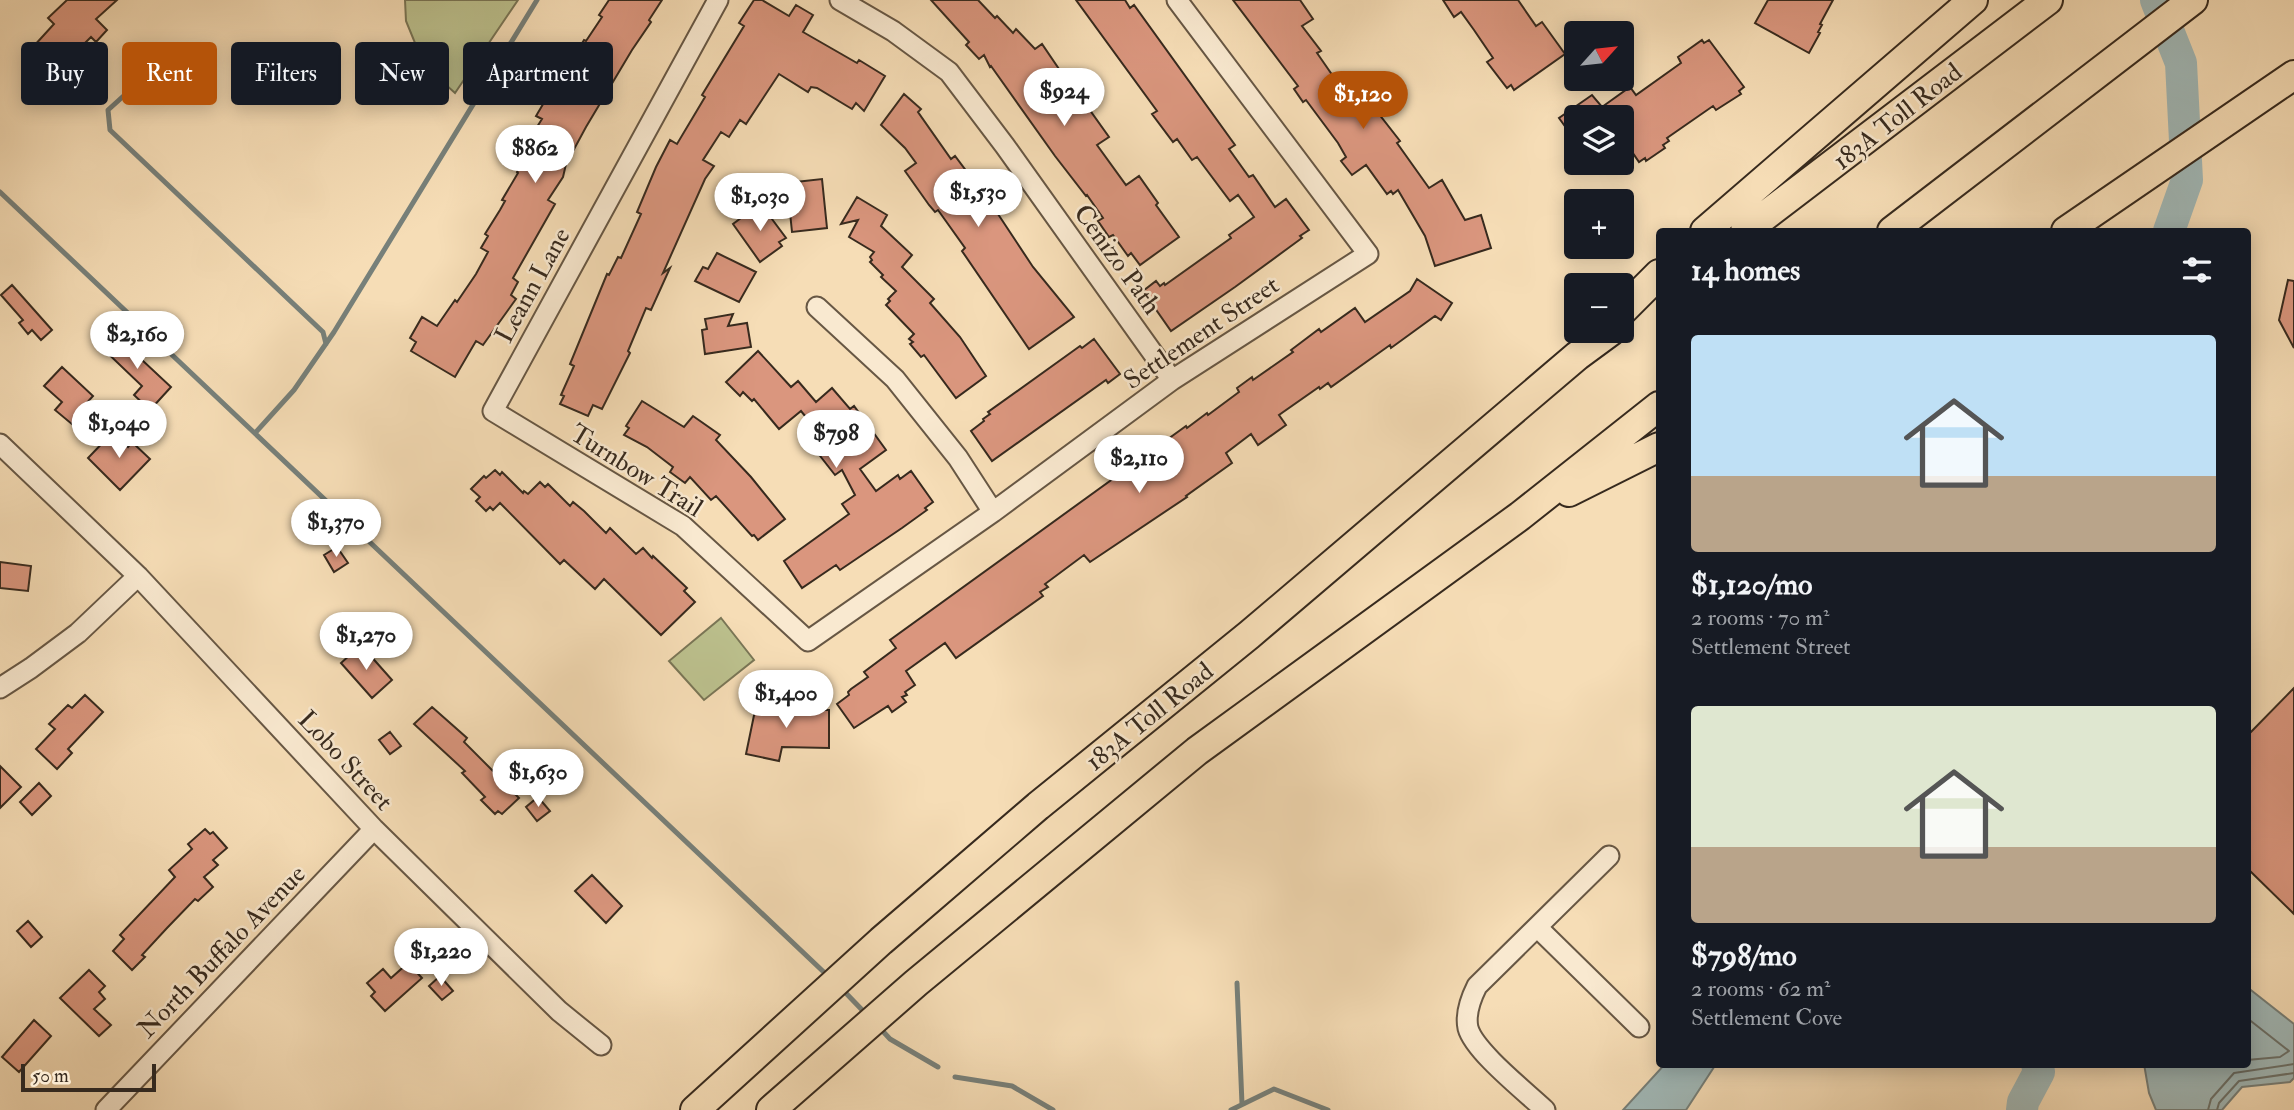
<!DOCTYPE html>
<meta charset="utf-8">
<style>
body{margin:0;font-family:"IM FELL Double Pica",serif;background:#242831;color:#f1f3f6;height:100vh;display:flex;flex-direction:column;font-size:26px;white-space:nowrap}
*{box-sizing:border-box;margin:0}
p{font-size:23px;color:#9ea1a6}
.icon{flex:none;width:38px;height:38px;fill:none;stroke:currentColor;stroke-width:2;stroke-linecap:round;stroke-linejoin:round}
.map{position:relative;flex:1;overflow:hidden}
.side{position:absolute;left:1656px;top:228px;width:595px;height:840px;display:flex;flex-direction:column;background:#171b24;border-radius:7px;box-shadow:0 4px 18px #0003}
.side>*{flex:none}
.top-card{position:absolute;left:21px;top:42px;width:665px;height:63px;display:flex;gap:14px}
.needle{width:46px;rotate:63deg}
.buttons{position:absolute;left:1564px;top:21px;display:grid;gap:14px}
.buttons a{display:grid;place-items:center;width:70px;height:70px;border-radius:7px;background:#171b24;box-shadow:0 4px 18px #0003;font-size:35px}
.scale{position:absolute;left:21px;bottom:18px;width:135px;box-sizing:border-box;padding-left:7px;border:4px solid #372a1e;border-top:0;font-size:19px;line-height:24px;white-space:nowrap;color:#372a1e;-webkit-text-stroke:5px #f9e9d0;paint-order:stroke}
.price{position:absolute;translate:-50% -60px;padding:0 16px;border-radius:24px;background:#fff;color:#222;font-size:23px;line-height:46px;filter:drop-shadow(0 2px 4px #0008)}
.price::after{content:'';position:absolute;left:50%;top:42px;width:21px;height:16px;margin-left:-10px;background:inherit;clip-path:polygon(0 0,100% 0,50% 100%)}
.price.active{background:#b45309;color:#fff}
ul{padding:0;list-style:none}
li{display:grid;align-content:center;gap:14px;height:371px;padding:0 35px}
li span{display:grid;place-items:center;height:217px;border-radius:7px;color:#555}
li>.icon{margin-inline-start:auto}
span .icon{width:126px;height:126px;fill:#fffc;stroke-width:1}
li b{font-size:30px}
h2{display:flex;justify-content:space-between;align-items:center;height:84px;padding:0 35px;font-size:30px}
.pill{padding:0 24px;border-radius:7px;background:#171b24;box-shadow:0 4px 18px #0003;font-size:24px;line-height:63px}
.pill.active{background:#b45309;color:#fff}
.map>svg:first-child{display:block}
</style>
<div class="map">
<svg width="2294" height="1110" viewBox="0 0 2294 1110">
<rect width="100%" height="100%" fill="#f6ddb6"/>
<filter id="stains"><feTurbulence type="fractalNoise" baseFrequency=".00286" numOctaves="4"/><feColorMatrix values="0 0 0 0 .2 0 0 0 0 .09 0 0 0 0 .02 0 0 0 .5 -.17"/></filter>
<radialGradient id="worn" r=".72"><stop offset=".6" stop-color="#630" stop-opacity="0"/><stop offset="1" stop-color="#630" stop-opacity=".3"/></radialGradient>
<path fill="#bcc18e" stroke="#7a7656" stroke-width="2" d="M405 0H518L455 93 424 65 406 21Z
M721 618 754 660 704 700 669 661Z"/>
<path fill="#a1b9b8" stroke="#77807a" stroke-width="2" d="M2182 183 2192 197 2185 231H2158Z
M2247 987 2294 1024V1078L2290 1082 2242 1087 2222 1110H2156L2149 1093 2144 1064H2247Z
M1665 1064H1716L1686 1110H1623Z"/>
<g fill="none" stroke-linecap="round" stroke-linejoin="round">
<path stroke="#6c726b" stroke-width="2" d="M2247 1018 2289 1051 2280 1057 2247 1060
M2208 1110 2211 1099 2234 1073 2294 1064
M2217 1110 2219 1103 2239 1081 2294 1073"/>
<path stroke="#77807a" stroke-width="5" d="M144 70 139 82 108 110 110 130 323 332 326 344
M0 192 829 977
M255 433 294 390 334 332 537 0
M1237 983 1242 1104
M841 988 866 1014
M878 1026 890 1039 938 1067
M955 1077 1012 1086 1053 1110
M1231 1110 1274 1089 1328 1110"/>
<path stroke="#a1b9b8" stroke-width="32" d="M2156 0 2181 63 2187 180 2169 231
M2022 1110 2023 1102 2039 1072 2037 1064"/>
</g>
<path fill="#da967e" stroke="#372a1e" stroke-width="2" d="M67 0H117L96 19 107 30 96 42 91 37 49 79 35 66 44 56 33 47 54 24 48 18Z
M609 0H662L649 20 651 22 632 50 586 127 566 164 563 177 548 200 555 204 513 278 518 282 511 295 516 299 483 345 476 341 455 377 411 351 416 342 410 338 422 317 437 326 455 300 457 302 476 274 488 252 481 248 488 236 485 234 500 210 505 201 502 200 518 173 517 172 539 139 532 135 542 119 536 116 549 94 544 91 553 77 557 79 565 66 567 68 584 40 586 41 602 17 599 15Z
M754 0H762L789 16 796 5 813 15 803 32 857 63 859 60 885 76 864 111 856 103 852 109 817 88 811 87 808 92 779 74 746 124 740 120 729 137 721 132 703 160 714 166 705 179 663 273 670 268 651 310 646 308 628 351 630 353 602 409 593 405 588 416 560 404 564 396 561 395 574 366 570 364 607 274 609 275 618 257 621 258 641 214 637 212 656 167 670 140 677 144 705 97 702 95 744 26 739 23Z
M931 0H978L995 18 997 16 1013 33 1016 29 1035 49 1042 44 1061 72 1058 74 1085 112 1089 109 1109 137 1097 145 1126 185 1139 176 1158 203 1156 205 1179 237 1140 265 1131 253 1128 256 1113 235 1109 237 1098 221 1103 218 1087 195 1086 196 1055 156 991 66 990 67 984 55 979 59 966 45 969 42Z
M1076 0H1125L1130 8 1134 5 1235 145 1229 149 1249 177 1253 175 1275 207 1286 199 1309 230 1300 236 1302 238 1235 287 1171 331 1143 291 1156 281 1160 286 1164 283 1165 285 1231 238 1229 235 1254 217 1238 195 1230 201 1197 157 1192 160 1177 139 1173 142 1152 114 1157 111Z
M1233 0H1300L1313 19 1302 26 1321 51 1317 53 1342 89 1353 81 1400 141 1397 143 1429 188 1442 180 1465 220 1481 215 1491 248 1435 266 1425 236 1398 190 1393 194 1391 191 1387 194 1366 165 1352 175 1341 161 1346 157 1338 143 1306 100 1303 102 1294 89 1298 86Z
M1443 0H1518L1536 26 1542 22 1565 54 1514 90 1511 85 1507 88 1487 62 1493 58 1474 30 1461 12 1454 17Z
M1768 0H1833L1820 24 1822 25 1818 32 1820 33 1809 53 1755 23Z
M1702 40 1704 43 1709 40 1744 87 1739 91 1741 94 1716 110 1713 106 1667 138 1669 141 1663 145 1665 148 1646 161 1645 158 1639 162 1626 143 1629 141 1622 132V117H1607L1603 111 1595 117H1577V143L1559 118 1592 95 1602 107 1630 87 1636 95 1681 63 1678 57Z
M904 94 921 109 918 112 951 159 955 156 994 208 1033 267 1074 317 1029 349 962 251 965 248 938 210 935 212 929 205 905 171 916 163 905 148 881 125Z
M822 179 827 228 792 232 787 183Z
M857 197 887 215 881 226 912 255 902 267 934 299 930 303 960 337 986 376 956 398 924 355 921 357 910 344 913 342 909 339 914 334 886 305 890 301 888 299 896 291 881 277 883 275 870 262 872 260 870 257 874 252 849 237 858 220 841 224Z
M763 207 786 238 779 242 782 246 760 262 733 224 753 209 756 212Z
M717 253 756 272 739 302 695 281 703 267 708 269Z
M1417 279 1452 303 1441 320 1435 316 1391 348 1390 345 1331 387 1328 383 1320 389 1319 387 1279 415 1286 425 1258 445 1251 434 1226 453 1232 463 1186 496 1187 497 1090 562 1084 555 1045 584 1048 587 1040 592 1043 596 956 658 945 643 906 671 915 685 905 692 907 695 902 697 906 702 892 712 888 706 854 728 837 704 849 695 848 692 851 689 868 677 864 672 896 648 890 640 1186 426 1187 428 1207 413 1208 415 1239 392 1237 388 1252 377 1253 380 1293 352 1291 350 1319 329 1321 332 1355 308 1365 322 1410 291Z
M2288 280 2294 281V348L2279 320Z
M12 285 52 330 41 340 32 330 28 334 19 323 23 320 1 295Z
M733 314 728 326 747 323 751 347 705 354 702 330 707 329 705 319Z
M111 331 171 387 150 410 134 395 142 386 99 345Z
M1094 339 1120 374 1108 383 1106 380 992 461 971 431 984 421 983 419 990 414 988 412 1080 346 1082 348Z
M758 351 791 387 798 381 816 402 832 388 850 409 854 406 886 450 860 469 876 491 898 475 900 479 911 471 933 502 925 508 927 510 902 528 840 570 836 565 802 588 784 561 849 514 842 504 855 495 842 470 835 475 817 452 828 444 801 411 779 429 754 399 752 401 743 392 740 396 726 382Z
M62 367 93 396 83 407 87 410 73 425 55 410 62 402 44 386Z
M642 401 684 427 693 416 720 435 716 440 751 477 785 519 758 540 754 535 752 536 716 496 711 500 690 477 685 483 670 472 673 467 647 447 624 435 629 428 626 426Z
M113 432 128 447 132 442 150 459 120 490 88 458Z
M495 470 500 475 502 472 523 493 524 491 528 494 540 482 545 487 548 484 570 506 573 502 584 511 606 533 610 528 636 554 643 548 652 558 653 556 687 588 684 591 695 602 661 635 604 579 595 589 564 560 560 564 500 503 493 510 490 507 486 511 476 501 480 497 471 489 484 476 486 478Z
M337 547 348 563 334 572 324 555Z
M0 562 31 566 28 591 0 588Z
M361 645 392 680 372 698 341 663Z
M2294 688V914L2247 868V736Z
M85 695 103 712 68 749 72 753 57 769 36 749 55 729 49 724 68 705 72 708Z
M758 696 777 700 775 706 792 710H829V748L782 747 779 761 746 754Z
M432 707 467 738 464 742 497 775 502 770 514 782 508 787 519 798 502 814 498 811 495 814 481 800 485 797 462 773 465 771 414 724Z
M390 732 401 746 390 754 379 740Z
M0 766 21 787 0 808Z
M39 783 51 796 32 815 20 802Z
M538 797 550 811 537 821 526 807Z
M205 829 210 834 213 832 227 848 213 860 218 865 204 877 213 887 198 901 195 899 167 928 142 955 145 957 132 970 113 951 124 939 120 935 175 877 169 870 192 849 188 844Z
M592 875 622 906 606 923 575 891Z
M28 921 42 937 31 947 17 931Z
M408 963 422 978 385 1011 371 996 375 992 367 983 383 969 391 978Z
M89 970 105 986 99 992 105 999 94 1009 111 1025 99 1036 60 998Z
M440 976 453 991 442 1000 429 986Z
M34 1020 51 1036 19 1072 2 1057Z"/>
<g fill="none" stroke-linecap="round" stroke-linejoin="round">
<g stroke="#675744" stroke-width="23">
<path id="minor" d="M718 0 493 411 683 526 808 641 993 512 1172 380 1368 254 1177 0
M840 0 893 31 949 72 1005 146 1172 380
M817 307 895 379 958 458 993 512
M0 444 138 576 374 829 559 1011 601 1045
M0 688 31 668 78 633 138 576
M1537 927 1639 1027
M106 1110 374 829
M1545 1110C1526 1092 1474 1051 1468 1028 1465 1014 1471 998 1477 986L1609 856"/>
</g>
<g stroke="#372a1e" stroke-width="32">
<path id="highway" d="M1705 231 1973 0
M1745 231 2048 0
M1892 231 2193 0
M2066 231 2294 75
M1622 311 1659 274
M1569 492 1659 447
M695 1110 881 941 1038 806 1249 635 1577 356 1611 331
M771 1110 916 983 1197 751 1520 516 1659 406"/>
</g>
<use href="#minor" stroke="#f9e9d0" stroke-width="19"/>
<use href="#highway" stroke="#f6ddb6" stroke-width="28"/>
</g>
<g text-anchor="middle" stroke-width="5" stroke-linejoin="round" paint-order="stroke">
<g font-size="26" fill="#372a1e" stroke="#f9e9d0">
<text transform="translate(1897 116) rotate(-38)" y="9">183A Toll Road</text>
<text transform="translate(1118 259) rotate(54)" y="9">Cenizo Path</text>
<text transform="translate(532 285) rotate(-61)" y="9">Leann Lane</text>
<text transform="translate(1201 332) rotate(-34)" y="9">Settlement Street</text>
<text transform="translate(637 470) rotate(32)" y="9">Turnbow Trail</text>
<text transform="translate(1149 716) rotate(-39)" y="9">183A Toll Road</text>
<text transform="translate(346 760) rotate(47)" y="9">Lobo Street</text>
<text transform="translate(221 951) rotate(-46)" y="9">North Buffalo Avenue</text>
</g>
</g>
<rect width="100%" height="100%" filter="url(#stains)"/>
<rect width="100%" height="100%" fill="url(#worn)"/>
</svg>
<div class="buttons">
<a><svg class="needle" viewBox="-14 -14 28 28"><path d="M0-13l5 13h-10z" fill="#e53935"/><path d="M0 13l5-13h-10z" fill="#9ea1a6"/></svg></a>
<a><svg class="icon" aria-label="layers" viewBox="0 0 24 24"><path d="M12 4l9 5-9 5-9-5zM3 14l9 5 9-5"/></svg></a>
<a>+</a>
<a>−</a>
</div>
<div class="scale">50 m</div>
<b class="price" style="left:1064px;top:128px">$924</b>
<b class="price active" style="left:1363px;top:131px">$1,120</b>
<b class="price" style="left:535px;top:185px">$862</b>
<b class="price" style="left:978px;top:229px">$1,530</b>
<b class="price" style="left:760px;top:233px">$1,030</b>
<b class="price" style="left:137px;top:371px">$2,160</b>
<b class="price" style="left:119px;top:460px">$1,040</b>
<b class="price" style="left:836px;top:470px">$798</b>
<b class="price" style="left:1139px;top:495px">$2,110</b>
<b class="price" style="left:336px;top:559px">$1,370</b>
<b class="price" style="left:366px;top:672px">$1,270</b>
<b class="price" style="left:786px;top:730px">$1,400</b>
<b class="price" style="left:538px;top:809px">$1,630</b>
<b class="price" style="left:441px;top:988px">$1,220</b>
<div class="top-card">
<a class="pill">Buy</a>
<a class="pill active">Rent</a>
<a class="pill">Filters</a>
<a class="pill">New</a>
<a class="pill">Apartment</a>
</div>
<section class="side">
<h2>14 homes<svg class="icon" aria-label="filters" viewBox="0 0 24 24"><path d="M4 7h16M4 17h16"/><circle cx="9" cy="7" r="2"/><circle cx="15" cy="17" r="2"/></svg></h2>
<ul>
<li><span style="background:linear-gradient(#bfe0f5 65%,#b9a48a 0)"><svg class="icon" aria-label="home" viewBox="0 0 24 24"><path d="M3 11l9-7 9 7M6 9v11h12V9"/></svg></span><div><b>$1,120/mo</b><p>2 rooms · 70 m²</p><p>Settlement Street</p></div></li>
<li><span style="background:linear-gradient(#dfe7d0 65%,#b9a48a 0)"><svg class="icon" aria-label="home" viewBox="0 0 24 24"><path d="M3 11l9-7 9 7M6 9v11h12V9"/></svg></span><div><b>$798/mo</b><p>2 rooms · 62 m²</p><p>Settlement Cove</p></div></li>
</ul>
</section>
</div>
